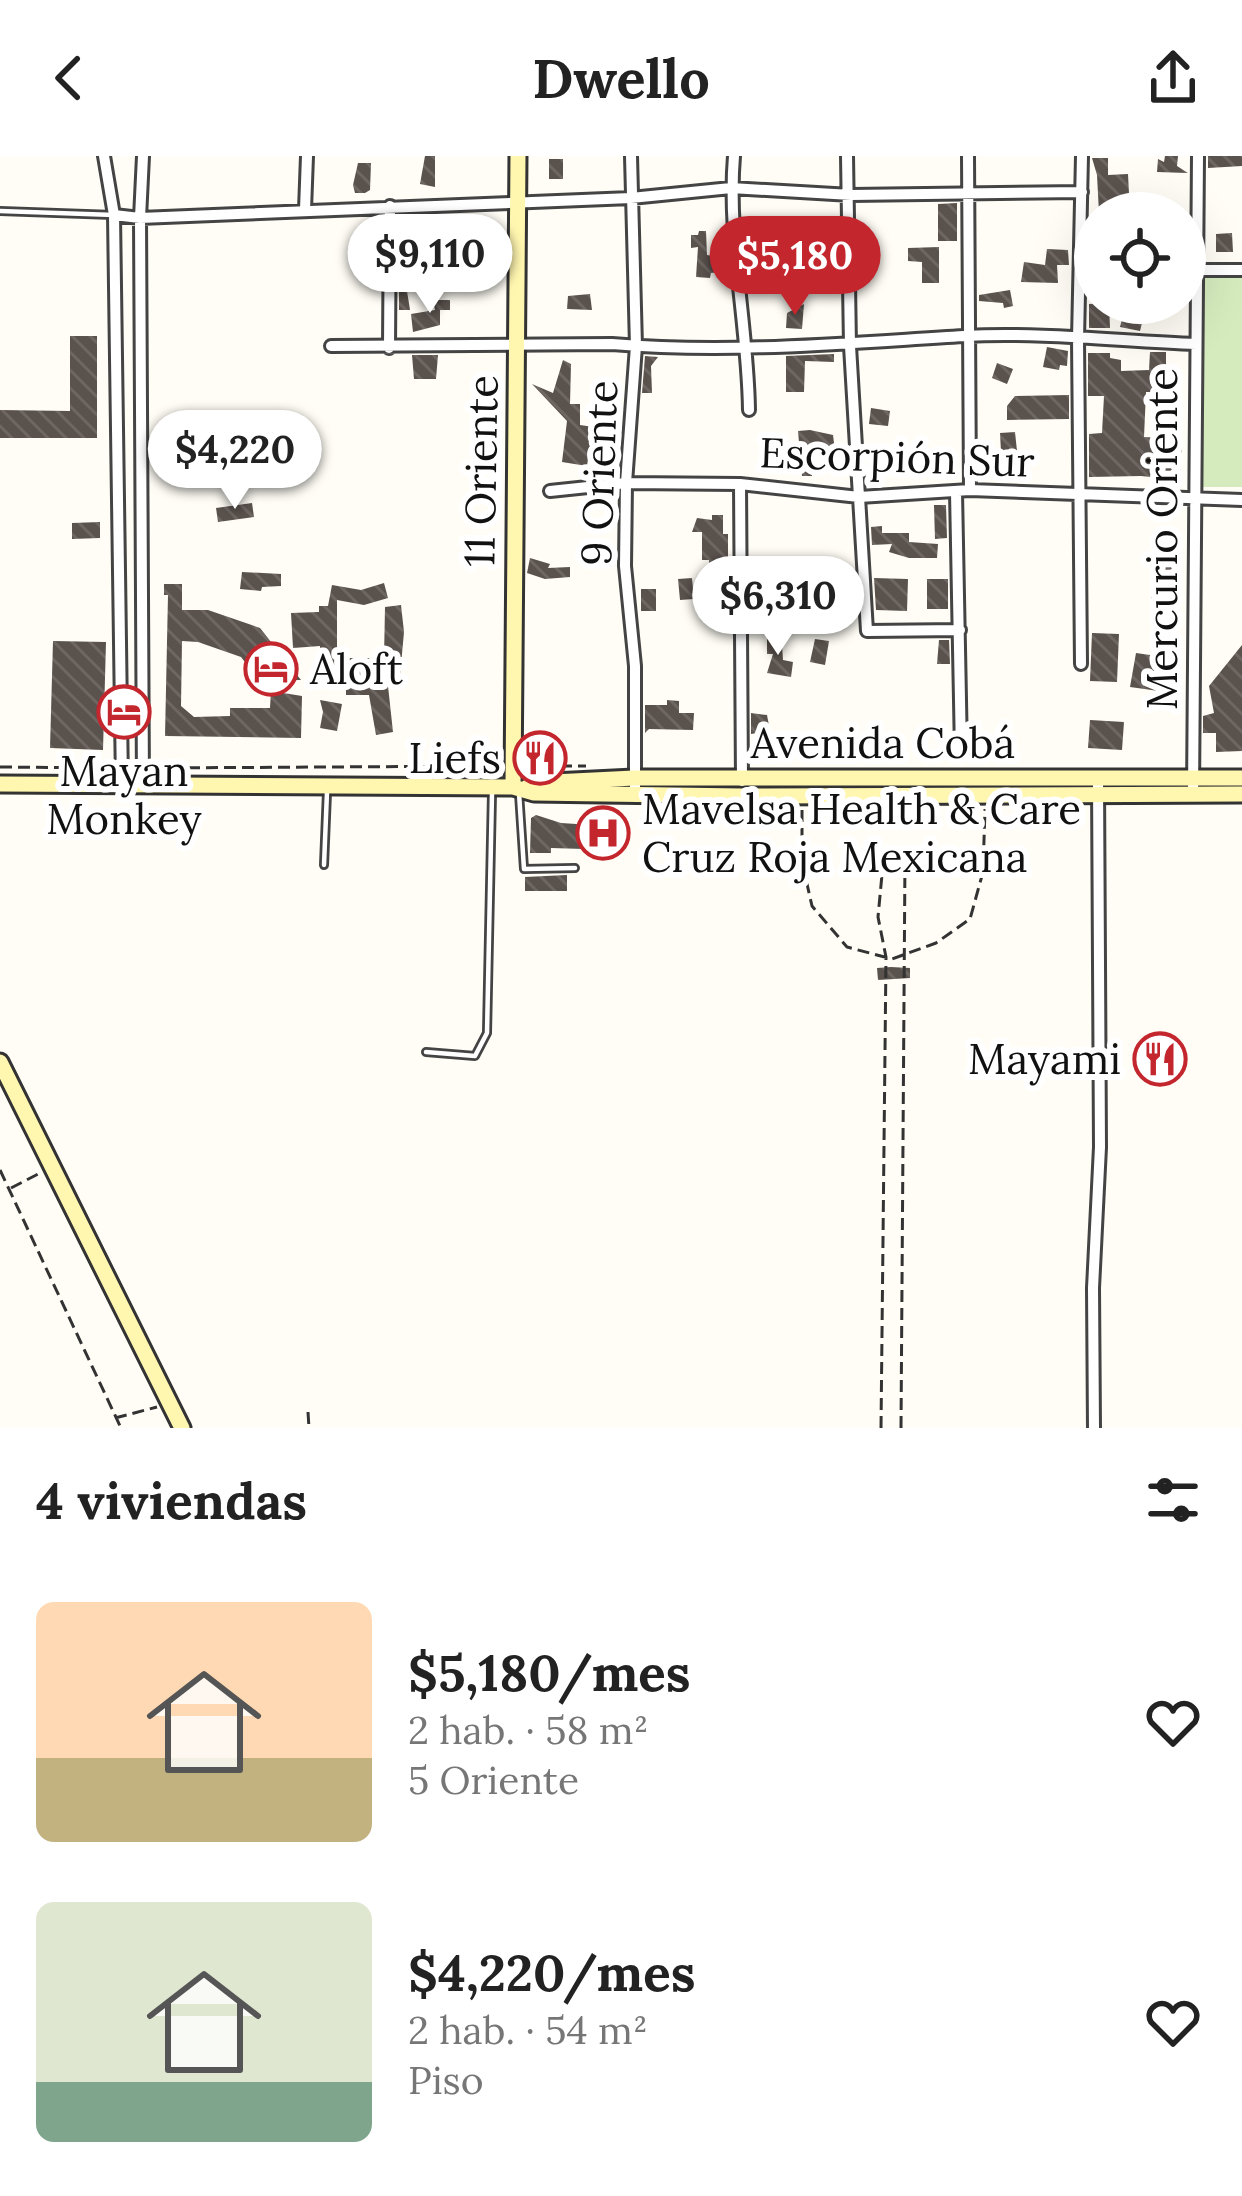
<!DOCTYPE html>
<html lang="es">
<meta charset="utf-8">
<style>
body{margin:0;font-family:Lora,serif;background:#f6f6f6;color:#222;height:100vh;display:flex;flex-direction:column;font-size:45px;white-space:nowrap}
*{box-sizing:border-box;margin:0}
p{font-size:39px;color:#767676}
.icon{flex:none;width:66px;height:66px;fill:none;stroke:currentColor;stroke-width:2;stroke-linecap:round;stroke-linejoin:round}
.map{position:relative;height:1272px;overflow:hidden}
.side{display:flex;flex-direction:column;background:#fff;flex:1}
.side>*{flex:none}
.fabs{position:absolute;left:1074px;top:36px;display:grid;gap:24px}
.fabs a{display:grid;place-items:center;width:132px;height:132px;border-radius:50%;background:#fff;box-shadow:0 12px 48px #0002;font-size:60px}
.price{position:absolute;translate:-50% -102px;padding:0 27px;border-radius:42px;background:#fff;color:#222;font-size:39px;line-height:78px;filter:drop-shadow(0 3px 6px #0008)}
.price::after{content:'';position:absolute;left:50%;top:72px;width:36px;height:27px;margin-left:-18px;background:inherit;clip-path:polygon(0 0,100% 0,50% 100%)}
.price.selected{background:#c4262e;color:#fff}
ul{padding:0;list-style:none}
li{display:flex;align-items:center;gap:36px;height:300px;padding:0 36px}
li span{display:grid;place-items:center;flex:none;width:336px;height:240px;border-radius:18px;color:#555}
li>.icon{margin-inline-start:auto}
span .icon{width:144px;height:144px;fill:#fffc;stroke-width:1}
li b{font-size:51px}
h2{display:flex;justify-content:space-between;align-items:center;height:144px;padding:0 36px;font-size:51px}
header{display:flex;justify-content:space-between;align-items:center;height:156px;padding:0 36px;background:#fff;font-size:54px;font-weight:700}
.map>svg:first-child{display:block}
</style>
<header><svg class="icon" aria-label="back" viewBox="0 0 24 24"><path d="M15 5l-7 7 7 7"/></svg>Dwello<svg class="icon" aria-label="share" viewBox="0 0 24 24"><path d="M12 15V3M7 8l5-5 5 5M5 13v7h14v-7"/></svg></header>
<div class="map">
<svg width="1242" height="1272" viewBox="0 0 1242 1272">
<defs>
<pattern id="building-back-hatch" width="6" height="6" patternUnits="userSpaceOnUse" patternTransform="scale(3)"><rect width="6" height="6" fill="#5a524d"/><path d="M-1 5l2 2M0 0l6 6M5-1l2 2" fill="none" stroke="#6d6662"/></pattern>
</defs>
<rect width="100%" height="100%" fill="#fffdf5"/>
<path fill="#d5ebbd" d="M1200 122H1242V331H1200Z"/>
<path fill="url(#building-back-hatch)" d="M425 0H435V31L420 28Z
M1165 0H1178L1177 10 1188 17 1157 16 1158 3 1164 6Z
M1208 0H1242V10L1208 12Z
M1092 2H1108V19L1128 18 1130 57H1099L1097 19Z
M549 3H563V23H549Z
M358 7H371L370 34 365 37H355L353 29Z
M957 47V85H938V48Z
M463 59 479 61 478 71 483 74 482 81 472 85 473 101 464 102 467 121H472V136H457L453 102H431V68L461 76Z
M420 60 416 89H399L400 61Z
M760 63 786 65V71L798 73 796 88 777 92 778 78 759 77Z
M699 75H706L707 99 725 102 727 115 711 117 710 122 696 121 698 91 691 92V79H698Z
M1232 77 1233 96H1216V78Z
M939 91V127H922V106L908 105V92Z
M1047 93 1068 94 1069 109H1057L1058 127 1021 126 1024 106 1045 109Z
M818 104 836 108 832 125 805 120 807 110 816 112Z
M403 105V110H412L410 122H405L410 154H399V106Z
M795 114H804L805 139 785 140V127H794Z
M1010 134 1013 150 1004 152 1003 147 979 145V139Z
M590 138 592 154 567 153 568 140Z
M433 144H450V154H440V169L413 176 411 158 435 154Z
M1109 147 1110 172H1089V148Z
M1126 147 1146 151 1140 175 1120 171Z
M804 148 802 173 786 172 787 157Z
M70 180H97V282H0V254L70 255Z
M1047 191 1068 195 1067 210 1060 209 1059 214 1043 211Z
M1150 196H1166V214H1160L1161 236H1146L1144 281 1182 283 1180 324 1141 320 1089 321V278L1102 277 1104 240H1088V197H1110V202L1121 204V215L1149 214Z
M834 198V206L805 205 804 236H786V200Z
M412 199H438L436 223H414Z
M645 200 658 201 651 210 652 237H642Z
M563 204 571 208 570 248H580V269L601 272 599 285 605 286 604 295 597 298 596 304 588 303 587 310 562 306 567 265 532 228 553 237Z
M997 207 1013 213 1007 228 992 222Z
M1069 239V263L1007 264V250L1015 240Z
M871 252 890 255 888 270 869 268Z
M810 274 833 279 836 302 830 308 812 289V320H802L798 275Z
M1015 276 1017 295 1001 296 1000 277Z
M252 347 254 361 218 366 216 352Z
M934 349H946L947 382 935 383Z
M712 359H723V378H728V437L711 438 709 404H702V376H692L697 362 712 364Z
M100 366V382L72 383V367Z
M882 370V377H909V386L938 388 937 402H909L889 396 892 388 872 389 871 371Z
M530 402 550 408 548 412 570 411V421L545 423 527 417Z
M1151 408 1177 410 1176 454 1151 453Z
M242 416 281 418V430L262 431 261 435 240 433Z
M692 422 694 443 680 444 678 423Z
M874 422 908 423 907 455 876 454Z
M927 423H948V453H927Z
M384 427 388 442 364 449 337 444V502H384L385 451 401 449 404 476 399 531 388 530 393 576 376 579 369 539H346V524H320V490L293 492 291 457 319 456V450H328L332 429 361 434Z
M164 428H182V454H208L260 472 301 524H259L241 501 198 486 182 485 181 550 194 561 230 560V552H270L271 535 302 540 301 582 165 580 168 439H164Z
M641 433H656V455H641Z
M781 473 783 504 793 506 791 521 767 517 773 498H767V482H778Z
M1092 477 1119 478 1117 526 1090 525Z
M815 483 829 485 825 509 810 506Z
M939 484H949L950 508H937Z
M53 485 106 486 103 594 50 592Z
M1242 489V595L1216 596V577H1203V560L1214 557 1209 530Z
M1136 497 1178 503 1173 537 1130 531Z
M320 544 342 548 337 575 320 572 323 556Z
M667 544 679 545V557H694L693 574 649 573 645 577V549H667Z
M751 557 767 559 770 575 751 578Z
M1090 564 1124 566 1122 594 1088 592Z
M819 585 841 587 840 601 823 600Z
M536 659 561 667 607 670 616 673V683L584 681V693L551 692V697H530L531 662Z
M567 719V735H525V721Z
M891 811 910 812V822L878 824 877 812Z"/>
<g fill="none" stroke-linecap="round" stroke-linejoin="round">
<g stroke="#444" stroke-width="10">
<path id="lane" d="M0 55 114 59
M519 637 524 713 575 712
M324 709 327 636
M426 896 475 900 487 877 492 637"/>
</g>
<g stroke="#444" stroke-width="16">
<path id="street" d="M104 0 114 59 140 62 631 42 731 32 851 39 1082 36
M143 0 140 62 143 629
M631 0 636 190 626 327 625 410 635 510V636
M734 0C727 81 748 170 749 254
M847 0 850 190 867 475 960 474
M968 0 970 334
M305 54 307 0
M114 59 122 629
M1197 114H1242
M331 190 612 188C730 198 846 187 964 180 1041 176 1119 185 1196 188
M389 192 390 50
M740 328 742 625
M550 335 626 327 740 328 859 341 970 334 1242 344
M956 336 961 596
M1081 508 1078 183 1082 0
M1193 638 1198 0
M1094 1272 1093 1132 1100 991 1098 624"/>
</g>
<g stroke="#333" stroke-width="21">
<path id="secondary" d="M0 628 513 631 534 637 742 640 1242 638
M513 631 518 0
M526 632 533 627 634 622H1242
M0 906 182 1272"/>
</g>
<path stroke="#333" stroke-width="3" stroke-dasharray="12 6" stroke-linecap="butt" d="M524 610H586
M0 611 112 612
M152 612 502 610
M802 654V706L812 750 847 791 892 803 936 787 970 763 983 716 985 653
M0 1014 121 1272
M11 1032 40 1017
M308 1256 309 1272
M115 1262 157 1251
M881 1272 886 801 878 761 883 708
M901 1272 905 701"/>
<use href="#lane" stroke="#fff" stroke-width="4.5"/>
<use href="#street" stroke="#fff" stroke-width="10"/>
<use href="#secondary" stroke="#fff6b0" stroke-width="15"/>
</g>
<defs>
<g id="hotel-ring" transform="scale(2.7)"><circle r="9.5" fill="#fff" stroke="#c4262e" stroke-width="1.5"/><path d="M-6-4.5h1.5V1H6V5H4.5V3h-9V5H-6ZM-4 0a1.8 1.8 0 1 1 3.6 0ZM.5 0V-2.5h3Q6-2.5 6 0Z" fill="#c4262e"/></g>
<g id="restaurant-ring" transform="scale(2.7)"><circle r="9.5" fill="#fff" stroke="#c4262e" stroke-width="1.5"/><path d="M-5-6h1v4h1v-4h1v4h1v-4h1v5L-1.5 .5V6h-2V.5L-5-1ZM5-6V6H3V1.5H1.5Q1.5-4 5-6Z" fill="#c4262e"/></g>
<g id="hospital-ring" transform="scale(2.7)"><circle r="9.5" fill="#fff" stroke="#c4262e" stroke-width="1.5"/><path d="M-5-5h3v3.5h4V-5h3V5h-3V1.5h-4V5h-3Z" fill="#c4262e"/></g>
</defs>
<g fill-rule="evenodd">
<use href="#hotel-ring" x="271" y="513"/>
<use href="#hotel-ring" x="124" y="556"/>
<use href="#restaurant-ring" x="540" y="602"/>
<use href="#hospital-ring" x="603" y="677"/>
<use href="#restaurant-ring" x="1160" y="903"/>
</g>
<g text-anchor="middle" stroke-width="12" stroke-linejoin="round" paint-order="stroke">
<g font-size="42" fill="#111" stroke="#fff">
<text transform="translate(897 301) rotate(2)" y="15">Escorpión Sur</text>
<text transform="translate(481 315) rotate(-89)" y="15">11 Oriente</text>
<text transform="translate(599 317) rotate(-88)" y="15">9 Oriente</text>
<text transform="translate(1162 383) rotate(-90)" y="15">Mercurio Oriente</text>
<text x="883" y="602">Avenida Cobá</text>
</g>
<g font-size="42" fill="#111" stroke="#fff" text-anchor="start">
<text x="310" y="528">Aloft</text>
<text x="501" y="617" text-anchor="end">Liefs</text>
<text x="124" y="630" text-anchor="middle">Mayan<tspan x="124" dy="48">Monkey</tspan></text>
<text x="642" y="668">Mavelsa Health &amp; Care<tspan x="642" dy="48">Cruz Roja Mexicana</tspan></text>
<text x="1121" y="918" text-anchor="end">Mayami</text>
</g>
</g>
</svg>
<div class="fabs">
<a><svg class="icon" aria-label="locate" viewBox="0 0 24 24"><circle cx="12" cy="12" r="6"/><path d="M12 2v4M12 18v4M2 12h4M18 12h4"/></svg></a>
</div>
<b class="price" style="left:430px;top:160px">$9,110</b>
<b class="price selected" style="left:795px;top:162px">$5,180</b>
<b class="price" style="left:235px;top:356px">$4,220</b>
<b class="price" style="left:778px;top:502px">$6,310</b>
</div>
<section class="side">
<h2>4 viviendas<svg class="icon" aria-label="filters" viewBox="0 0 24 24"><path d="M4 7h16M4 17h16"/><circle cx="9" cy="7" r="2"/><circle cx="15" cy="17" r="2"/></svg></h2>
<ul>
<li><span style="background:linear-gradient(#ffd9b3 65%,#c2b280 0)"><svg class="icon" aria-label="home" viewBox="0 0 24 24"><path d="M3 11l9-7 9 7M6 9v11h12V9"/></svg></span><div><b>$5,180/mes</b><p>2 hab. · 58 m²</p><p>5 Oriente</p></div><svg class="icon" aria-label="heart" viewBox="0 0 24 24"><path d="M12 20l-8-8c-3-5 5-10 8-4 3-6 11-1 8 4z"/></svg></li>
<li><span style="background:linear-gradient(#dfe7d0 75%,#7fa58c 0)"><svg class="icon" aria-label="home" viewBox="0 0 24 24"><path d="M3 11l9-7 9 7M6 9v11h12V9"/></svg></span><div><b>$4,220/mes</b><p>2 hab. · 54 m²</p><p>Piso</p></div><svg class="icon" aria-label="heart" viewBox="0 0 24 24"><path d="M12 20l-8-8c-3-5 5-10 8-4 3-6 11-1 8 4z"/></svg></li>
</ul>
</section>
